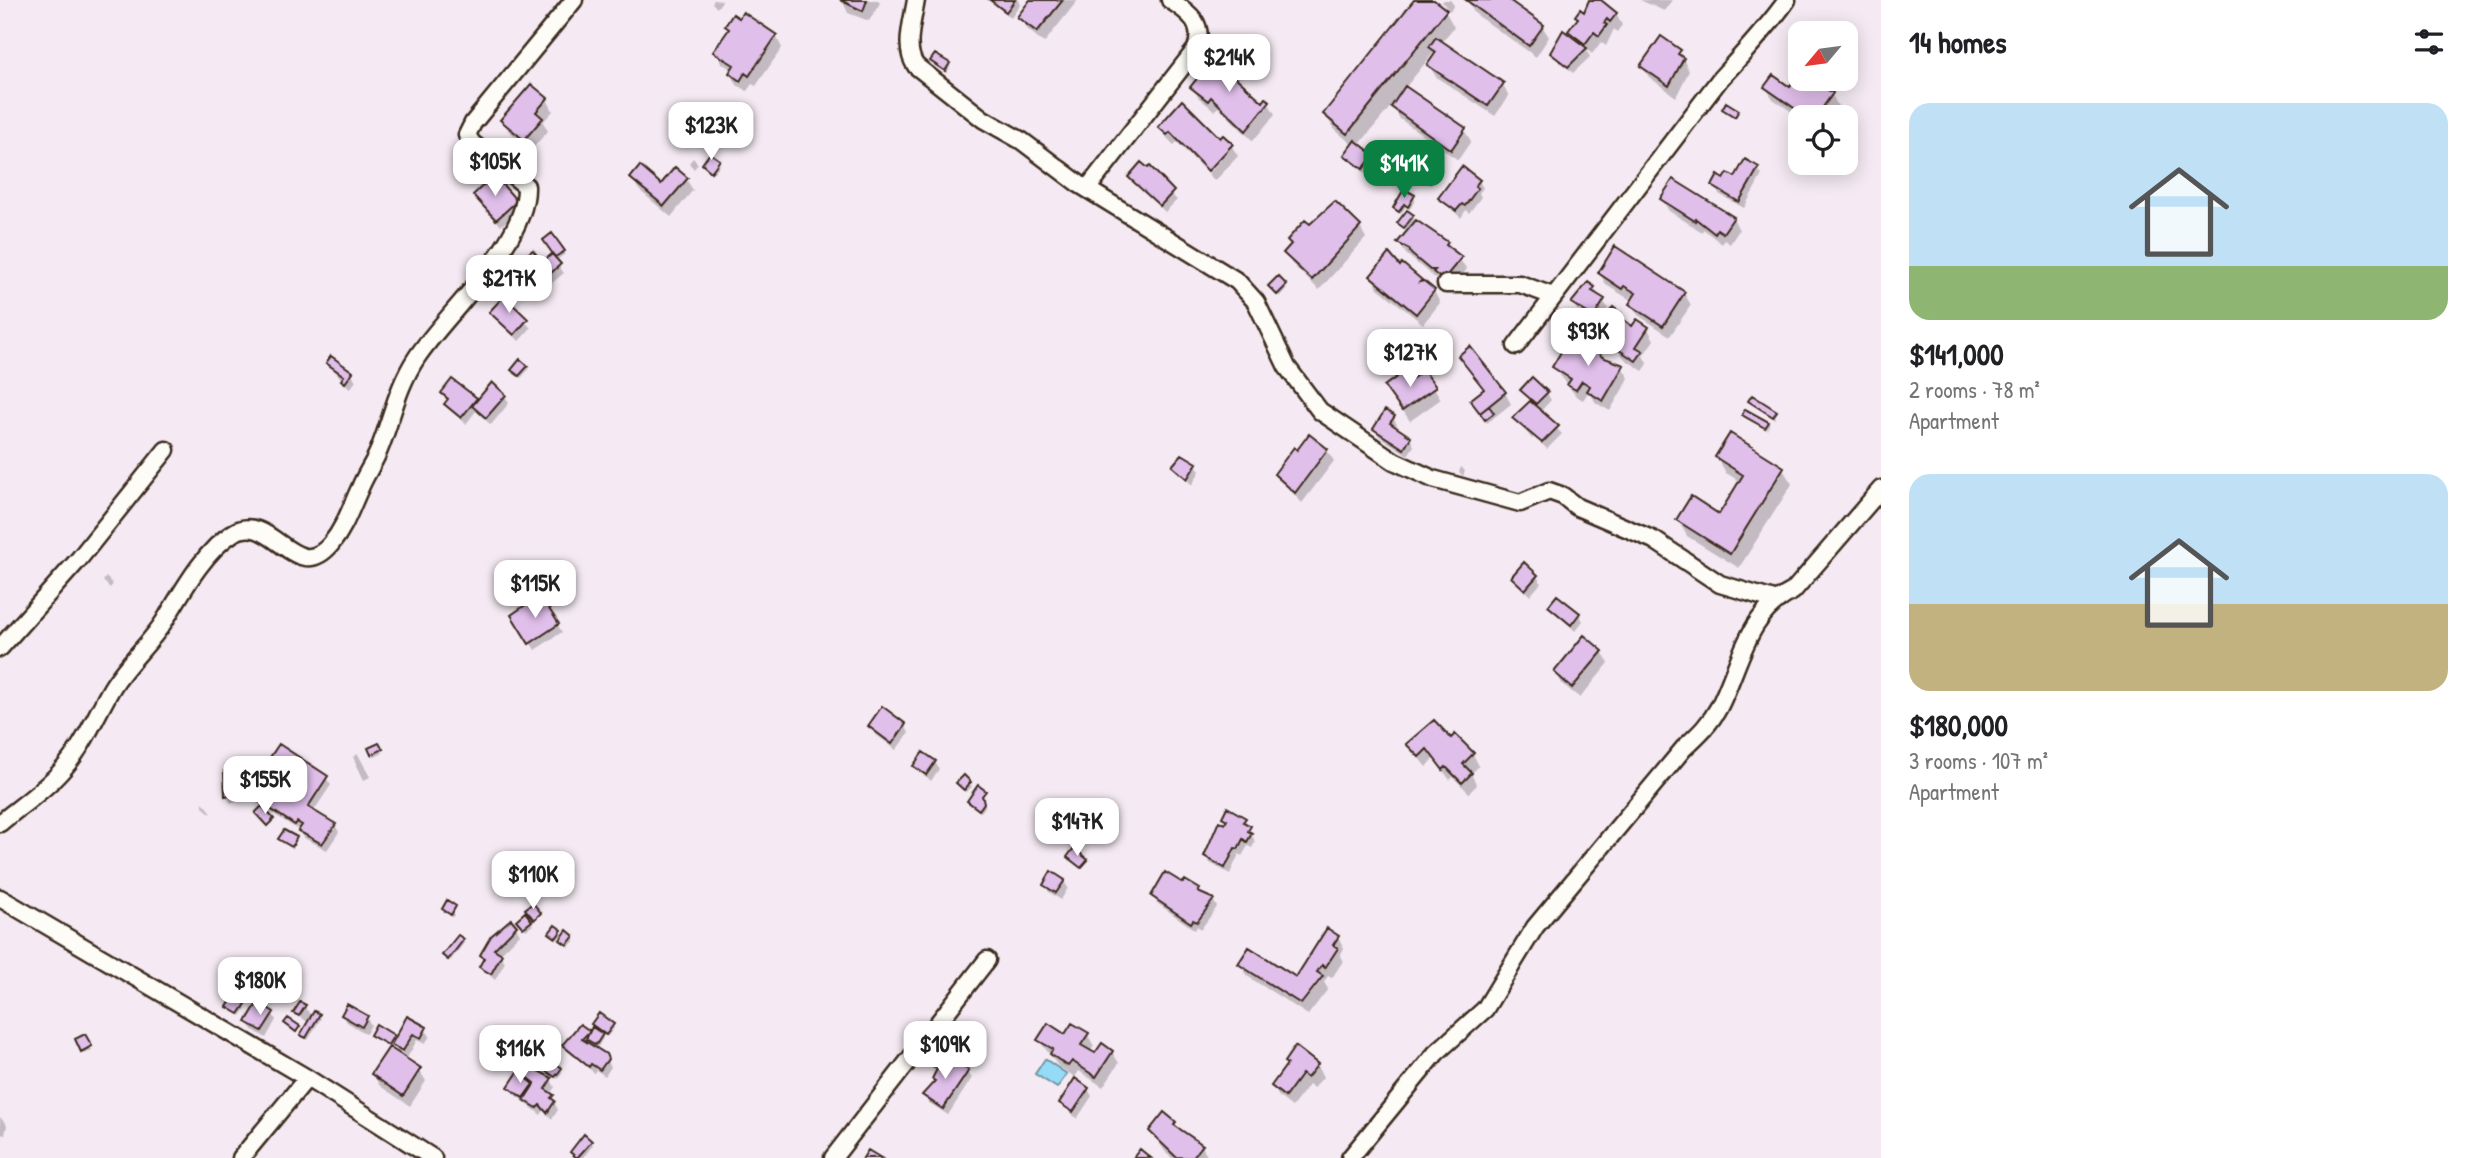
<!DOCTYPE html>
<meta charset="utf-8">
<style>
body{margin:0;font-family:"Patrick Hand",sans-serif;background:#f6f6f6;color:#202124;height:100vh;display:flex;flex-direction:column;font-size:26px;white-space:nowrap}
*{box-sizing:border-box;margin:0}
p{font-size:23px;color:#757577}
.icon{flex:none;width:38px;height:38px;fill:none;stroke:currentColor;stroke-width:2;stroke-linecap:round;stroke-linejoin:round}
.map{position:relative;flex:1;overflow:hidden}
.sheet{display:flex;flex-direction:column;background:#fff;width:595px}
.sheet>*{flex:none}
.needle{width:46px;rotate:241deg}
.tools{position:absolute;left:1788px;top:21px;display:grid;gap:14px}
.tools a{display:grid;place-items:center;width:70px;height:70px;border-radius:14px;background:#fff;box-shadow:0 4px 18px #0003;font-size:35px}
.price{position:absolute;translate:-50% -60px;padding:0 16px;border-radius:14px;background:#fff;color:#222;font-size:23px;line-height:46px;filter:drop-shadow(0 2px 4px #0008)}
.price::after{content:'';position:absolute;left:50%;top:42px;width:21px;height:16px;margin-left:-10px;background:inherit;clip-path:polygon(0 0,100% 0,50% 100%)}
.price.selected{background:#0b8043;color:#fff}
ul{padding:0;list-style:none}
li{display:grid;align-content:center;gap:14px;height:371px;padding:0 28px}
li span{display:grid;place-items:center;height:217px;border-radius:21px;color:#555}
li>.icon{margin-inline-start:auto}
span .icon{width:126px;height:126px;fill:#fffc;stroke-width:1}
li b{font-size:30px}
h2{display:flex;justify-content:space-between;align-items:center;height:84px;padding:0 28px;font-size:30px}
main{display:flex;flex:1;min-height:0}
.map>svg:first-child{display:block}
</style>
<main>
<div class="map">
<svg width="1881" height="1158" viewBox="0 0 1881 1158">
<rect width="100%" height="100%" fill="#f5eaf3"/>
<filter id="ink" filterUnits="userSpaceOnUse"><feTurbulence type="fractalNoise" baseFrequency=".0143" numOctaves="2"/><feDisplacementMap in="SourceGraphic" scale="14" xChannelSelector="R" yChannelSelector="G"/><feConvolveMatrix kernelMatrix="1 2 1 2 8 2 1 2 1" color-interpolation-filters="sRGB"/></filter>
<g filter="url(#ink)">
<path fill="#95dbf7" stroke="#7194a0" stroke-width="2" d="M1045 1059 1067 1074 1057 1088 1035 1074Z"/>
<path fill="#0003" fill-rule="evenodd" d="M714 0 722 1 717 8 712 3Z
M842 0H878L880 3 869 21 848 13Z
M990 0H1018L1020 5 1011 18Z
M1033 0H1078L1044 43 1026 28 1020 17Z
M1416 0H1432L1445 11 1454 27 1441 43 1502 84 1509 96 1495 116 1436 77 1429 65 1436 56 1434 52 1405 88 1464 130 1471 141 1458 160 1400 119 1392 105 1359 145 1377 163 1368 175 1351 162 1347 155 1354 146 1334 129 1325 114Z
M1444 0H1450L1454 5 1450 11 1442 2Z
M1468 0H1505L1542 26 1549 37 1536 57 1474 13Z
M1592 0H1598L1616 14 1622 25 1617 32 1614 29 1606 46 1601 42 1592 54 1586 49 1590 57 1573 73 1552 54 1578 44 1570 31 1578 19 1577 16 1584 15Z
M1640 0H1672L1664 11Z
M727 26 776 36 782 48 756 86 752 84 747 91 737 85 731 73 732 70 722 63 716 52 730 31Z
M1679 51 1689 71 1676 97 1649 77 1642 66Z
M932 62 949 64 950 67 947 73Z
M1801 79H1835L1839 85 1832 95 1838 106 1830 117 1801 118 1773 99 1766 88 1791 89Z
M1192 87 1263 104 1268 102 1275 114 1253 141 1218 107 1215 111 1199 98Z
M547 99 553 111 543 122 548 131 531 150 509 131 502 120Z
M1160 127 1220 140 1231 145 1238 156 1215 181 1208 174 1231 148 1225 149 1205 171 1177 142 1174 145 1167 138Z
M1038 140 1048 146 1047 153 1035 144Z
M693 158 698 164 694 169 689 163Z
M718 162 720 165 713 173 704 164Z
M1757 168 1762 175 1744 208 1719 194 1714 186Z
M1148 171 1177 200 1165 212 1130 177Z
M632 178 661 186 686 179 693 190 671 217 639 190Z
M1479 181 1483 188 1479 193 1481 197 1469 213 1466 210 1461 218 1440 198Z
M475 195 516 202 520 209 501 226Z
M1414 197 1415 200 1410 209 1406 206 1401 214 1396 211 1395 208Z
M1662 200 1733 218 1739 230 1730 244 1724 240 1722 244 1703 229 1702 232 1669 211Z
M1412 217 1447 244 1467 269 1450 291 1406 254 1399 243 1408 232 1400 223Z
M1310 226 1360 227 1366 238 1319 290 1292 264 1286 253Z
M551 236 565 254 558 259 545 240Z
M533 252 542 265 552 256 564 273 546 288 524 258Z
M1400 268 1434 291 1440 303 1423 324 1378 288 1372 277Z
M1600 273 1684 293 1691 305 1670 336 1638 315 1631 304 1635 299 1631 296 1629 299 1606 285Z
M1285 286 1287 289 1280 297 1272 289Z
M1594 288 1608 308 1599 323 1577 310 1573 303Z
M504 299 531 328 519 341 492 312Z
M1620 314 1633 329H1648L1654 340 1643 356 1648 364 1643 371 1625 359 1599 328Z
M1599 349 1606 360 1622 367 1629 378 1610 411 1596 403 1589 391 1583 400 1576 396 1554 367 1568 352Z
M1460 356 1505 393 1511 404 1487 423 1472 401 1485 391Z
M328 363 352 374 356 381 350 389Z
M527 367 528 370 521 378 515 373Z
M452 381 478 401 505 396 509 403 491 425 476 411 466 424 446 405 448 401 443 393Z
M1406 385 1434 388 1441 399 1410 421 1393 397Z
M1523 390 1547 393 1551 400 1540 412 1562 434 1547 449 1534 436 1532 439 1515 418 1532 402Z
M1750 401 1775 412V419L1752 404Z
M1744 415 1767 423 1769 426 1767 430Z
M1393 417 1397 425 1395 429 1410 438 1414 446 1408 455 1379 436 1375 429Z
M1327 450 1334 461 1302 503 1276 474 1297 453Z
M1717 457 1782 468 1792 484 1739 568 1687 536 1678 520 1719 516 1741 482 1726 473Z
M1196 464 1200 471 1192 485 1174 467Z
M1461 467 1465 471 1463 476 1459 472Z
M1537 576 1541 583 1530 596 1513 578Z
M106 577 113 584 110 588 103 581Z
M540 598 562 632 535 650 513 615Z
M1550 606 1579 614 1583 621 1575 631Z
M1602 652 1609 663 1580 698 1562 684 1556 672Z
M905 725 909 733 896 750 874 733 870 726Z
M1451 740 1473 754 1479 766 1471 774 1477 785 1469 793 1453 777 1450 780 1434 759 1426 767 1408 744Z
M379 745 383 753 375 757 370 749Z
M279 746 326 778 331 785 313 812 335 825 339 832 327 850 304 838 301 832 253 800 248 793ZM286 773 304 785 294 799 276 787Z
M358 754 370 777 364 780 353 757Z
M935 762 939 769 931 781 916 766Z
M242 774 246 781V801L231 803 226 796Z
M964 778 972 787 966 792 960 786Z
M984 792 985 807 981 812 969 801Z
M203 802 210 810 211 814 203 807Z
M1224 817 1245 819 1255 842 1252 848 1248 846 1242 856 1239 854 1230 874 1210 863 1206 856 1228 823Z
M296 838 293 849 280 839Z
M1064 881 1068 888 1061 900 1049 892 1045 885Z
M1184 885 1198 890 1201 895 1213 900 1217 907 1201 929 1197 926 1195 930 1157 903 1153 896Z
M455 907 453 917 444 909Z
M531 922 533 925 526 930 520 923Z
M516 927 520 934 500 954 505 962 495 980 481 967 485 960 482 955Z
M561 931 564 937 567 933 575 940 569 947 560 937 558 940 553 936Z
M1338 937 1344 948 1340 956 1343 961 1332 978 1328 976 1324 982 1328 989 1308 1015 1247 976 1240 964 1296 979Z
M463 941 464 943 451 960 444 955Z
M260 991 257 1003 251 1000 249 996Z
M244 1005 246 1008 241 1016 229 1007Z
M304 1007 313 1017 319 1015 321 1018 308 1040 302 1035 309 1023 295 1013Z
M272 1013 276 1020 266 1038 253 1030 248 1022Z
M343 1015 367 1018 371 1025 366 1034 347 1022Z
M593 1024 612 1025 614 1028 608 1036 598 1029 603 1038 596 1050 604 1055 611 1067 605 1076 596 1070 594 1073 564 1045 588 1032 599 1034Z
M425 1029 430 1036 425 1044 417 1040 406 1060 419 1070 426 1081 410 1106 380 1086 373 1075 400 1056 392 1043 390 1047 372 1035 393 1036 395 1040Z
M1087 1034 1094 1046 1090 1052 1096 1056 1112 1052 1119 1063 1103 1087 1079 1071 1075 1077 1058 1066 1039 1040Z
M84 1036 92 1050 84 1054 77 1040Z
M1286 1062 1317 1065 1323 1077 1314 1088 1309 1085 1292 1107 1279 1097 1273 1086 1288 1066Z
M541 1066 561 1069 562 1072 558 1079Z
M935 1067 967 1071 972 1078 948 1115 928 1102 924 1095 936 1083 934 1079 938 1072Z
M525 1074 551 1080 555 1087 550 1094 558 1110 552 1119 544 1110 541 1115 514 1094 510 1087 530 1083Z
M1088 1089 1092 1096 1077 1119 1061 1103Z
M0 1117 7 1125 5 1135 0 1134Z
M1175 1123 1179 1130 1202 1146 1208 1158H1172L1167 1154 1151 1131Z
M591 1142 593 1145 583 1158 574 1156 572 1152Z"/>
<path fill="#e1bfeb" stroke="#3b2a1e" stroke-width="2" fill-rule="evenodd" d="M840 0H867L863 11Z
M990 0H1015L1006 12Z
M1030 0H1063L1037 32 1017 17Z
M1414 0H1434L1447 10 1347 134 1323 114Z
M1466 0H1509L1544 25 1529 46Z
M1589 0H1601L1617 13 1610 22 1607 19 1604 23 1607 25 1599 36 1594 32 1585 44 1568 31 1578 18 1575 16 1580 9 1584 12Z
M743 12 777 35 749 76 745 73 740 81 729 73 734 65 713 52 729 29 725 26 733 14 739 18Z
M1563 30 1587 48 1568 67 1550 53Z
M1661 36 1681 50 1678 54 1684 58 1669 86 1640 66Z
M1436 37 1504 83 1488 106 1427 65 1436 52 1429 47Z
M935 54 950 63 945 71 930 61Z
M1214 58 1263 102 1266 98 1270 101 1246 131 1211 97 1208 101 1190 87Z
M1801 71V79H1829L1823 87 1833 93 1816 117H1807L1764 87 1773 75 1790 87Z
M531 84 548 98 536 112 543 118 524 140 500 120Z
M1405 86 1466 128 1451 150 1391 107Z
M1182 100 1220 138 1223 135 1233 144 1208 171 1170 132 1167 135 1158 127Z
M1726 102 1739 110 1735 117 1722 109Z
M1355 140 1374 155 1363 169 1344 155Z
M710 153 720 160 711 172 702 164Z
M1745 159 1759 167 1739 202 1712 186 1718 175 1724 179 1728 173 1735 177Z
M1141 162 1148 168 1150 166 1174 191 1160 206 1128 177Z
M1419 163 1436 177 1430 183 1413 170Z
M640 166 661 184 675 167 688 178 664 206 630 178Z
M1462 166 1480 180 1475 186 1478 188 1465 206 1462 204 1456 211 1438 198Z
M494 175 517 201 496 220 473 195Z
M1673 179 1734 217 1723 233 1717 229 1715 234 1696 219 1695 221 1660 199Z
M1404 189 1415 195 1408 207 1404 204 1399 212 1393 208Z
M1335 201 1361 226 1312 280 1283 253 1291 244 1287 240 1305 220 1310 224Z
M1407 210 1414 215 1404 228 1397 223Z
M1416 220 1448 242 1446 245 1462 257 1443 280 1433 272 1435 270H1430L1411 254 1409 249 1397 243Z
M552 233 565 251 555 257 543 240Z
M1615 246 1685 292 1663 326 1629 304 1636 293 1624 286 1622 289 1598 273Z
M533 250 541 261 529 269 522 258Z
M1389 253 1400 266 1402 263 1422 280 1420 282 1424 281 1435 290 1416 314 1370 276Z
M552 254 561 264 541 282 532 271Z
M1278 276 1287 285 1277 295 1268 286Z
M1588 282 1595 287 1592 291 1605 299 1594 317 1571 303Z
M504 296 528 319 514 335 489 312Z
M1613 307 1621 313 1619 316 1632 326 1637 319 1649 327 1636 347 1643 351 1636 361 1616 348 1619 343 1597 328Z
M1579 337 1601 347 1598 352 1602 357 1624 365 1603 401 1587 391 1590 386 1582 381 1576 390 1567 385 1571 379 1552 367 1564 347 1568 350Z
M1470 346 1506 392 1480 413 1470 400 1484 389 1458 356Z
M331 356 353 372 345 383 341 380 344 376 326 363Z
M520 359 528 366 519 376 511 370Z
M1424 370 1436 387 1402 411 1384 386 1401 374 1407 382Z
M1532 377 1548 392 1536 404 1520 390Z
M452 379 477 398 461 418 444 404 448 399 441 393Z
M492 382 506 395 486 418 472 406Z
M1752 395 1777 411 1773 417 1748 401Z
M1530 401 1559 426 1542 443 1512 418Z
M1489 406 1494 413 1485 420 1480 413Z
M1745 409 1769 422 1765 428 1742 415Z
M1385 410 1395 416 1390 423 1411 437 1404 449 1373 429Z
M1730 433 1784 467 1730 554 1676 520 1691 496 1719 514 1743 475 1715 457Z
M1309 434 1328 449 1295 493 1274 474 1294 447 1297 450Z
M1182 454 1197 463 1187 479 1172 466Z
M1524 562 1538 575 1525 590 1511 577Z
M540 595 559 624 529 644 511 615Z
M1557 595 1580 613 1571 625 1548 606Z
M1584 635 1603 651 1572 688 1554 672Z
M882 706 906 724 892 744 868 726Z
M1434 720 1451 738 1455 734 1474 753 1463 764 1472 773 1462 783 1446 767 1443 770 1427 749 1419 757 1406 744Z
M379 743 383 749 371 755 368 748Z
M279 744 328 776 308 807 336 824 322 844 298 831 302 825 297 822 295 825 246 793ZM282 766 304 782 294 797 271 781Z
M923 752 936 761 926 775 913 766Z
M224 771 243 772V793L225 796Z
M964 775 971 782 964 790 956 783Z
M978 785 986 791 982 796 984 803 979 810 967 801Z
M262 806 274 819 267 826 255 813Z
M1227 807 1246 818 1243 822 1251 826 1248 831 1252 833 1247 842 1243 839 1238 849 1235 848 1225 868 1204 856 1219 821 1225 824 1227 820 1222 817Z
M284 830 297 837 292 847 278 839Z
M1074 848 1088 860 1081 868 1067 857Z
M1051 871 1065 880 1056 893 1043 885Z
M1165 872 1183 883 1185 880 1200 889 1198 892 1214 899 1197 922 1193 920 1191 923 1151 896Z
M447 900 456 906 451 915 442 909Z
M533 903 541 913 534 920 525 909Z
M525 912 532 921 523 928 516 920Z
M511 919 517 926 494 949 502 954 491 974 479 967 484 958 480 955 491 936Z
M555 925 562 930 556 938 549 933Z
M1327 928 1339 936 1333 945 1338 948 1325 968 1322 965 1317 972 1323 976 1301 1004 1238 964 1249 947 1296 977Z
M567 930 574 936 567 945 560 940Z
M458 935 464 939 448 960 442 955Z
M253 986 261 990 255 1001 247 996Z
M234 996 246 1004 239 1014 227 1007Z
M258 1002 274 1012 262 1031 246 1022Z
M300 1002 306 1005 299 1016 293 1013Z
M347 1004 368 1016 362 1027 341 1015Z
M314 1011 320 1014 306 1038 300 1035Z
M599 1013 614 1024 606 1035 591 1024Z
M407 1016 427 1027 421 1038 413 1034 403 1051 391 1045Z
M288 1018 300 1026 296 1032 284 1023Z
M1048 1023 1065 1034 1072 1023 1089 1033 1081 1045 1095 1053 1102 1043 1113 1051 1096 1077 1072 1061 1068 1066 1050 1054 1053 1049 1037 1040Z
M376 1024 394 1035 388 1045 370 1035Z
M580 1024 590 1031 582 1039 606 1054 608 1059 600 1070 591 1064 589 1067 562 1045Z
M592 1027 603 1034 596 1045 586 1039Z
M85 1034 92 1046 81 1052 75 1039Z
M1295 1046 1318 1064 1307 1078 1302 1074 1285 1097 1271 1086 1287 1064 1284 1062Z
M389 1047 421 1068 403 1096 371 1074Z
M940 1055 969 1070 943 1109 922 1095 935 1081 932 1079 937 1069 933 1067Z
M546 1056 562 1068 555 1077 539 1066Z
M529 1066 552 1078 545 1089 554 1095 551 1098 555 1101 547 1113 540 1105 537 1108 524 1100 535 1083 523 1074Z
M518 1072 533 1084 523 1098 508 1087Z
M1075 1078 1089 1088 1073 1112 1059 1103Z
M1164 1112 1176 1122 1174 1125 1203 1145 1192 1158 1176 1157 1149 1131Z
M584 1134 592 1141 577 1158 570 1152Z
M1140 1149 1151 1158H1133Z
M868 1150 881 1158H863Z"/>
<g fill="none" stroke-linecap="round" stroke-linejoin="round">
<g stroke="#3b2a1e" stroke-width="21">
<path id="minor" d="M916 0C913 20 903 49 916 66L983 119 1022 141 1079 184 1237 281 1256 302 1287 367 1320 411 1394 461 1433 479 1520 503 1549 491 1563 496 1577 507 1654 540 1720 584 1774 600
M1087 189 1196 49C1205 24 1190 13 1170 0
M1446 284H1520L1553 296
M1516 346 1720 79C1742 55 1769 26 1787 0
M0 648 79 559 166 450
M0 823C22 805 46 789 64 768 86 743 96 714 113 686 128 662 150 644 165 620 182 592 204 551 233 533 271 509 295 587 331 544 345 527 351 507 360 488 365 475 374 463 379 450 392 418 397 387 417 357 446 313 528 242 526 186L472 143 467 135 473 123 574 0
M0 898 307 1078 433 1158
M241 1158 307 1078
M833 1158 987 960
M1350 1158 1436 1053 1485 1009 1535 927 1684 748C1698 735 1710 724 1719 707 1741 664 1746 614 1793 591L1881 489"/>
</g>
<use href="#minor" stroke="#fdfcf7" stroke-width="16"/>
</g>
</g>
</svg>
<div class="tools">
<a><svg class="needle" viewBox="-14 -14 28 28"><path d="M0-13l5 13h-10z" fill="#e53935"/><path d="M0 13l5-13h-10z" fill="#757577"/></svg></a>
<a><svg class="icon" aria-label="locate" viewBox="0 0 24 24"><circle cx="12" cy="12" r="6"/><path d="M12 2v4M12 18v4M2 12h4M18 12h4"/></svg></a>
</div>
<b class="price" style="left:1229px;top:94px">$214K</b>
<b class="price" style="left:711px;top:162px">$123K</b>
<b class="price" style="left:495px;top:198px">$105K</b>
<b class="price selected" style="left:1404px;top:200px">$141K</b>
<b class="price" style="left:509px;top:315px">$217K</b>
<b class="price" style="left:1588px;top:368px">$93K</b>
<b class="price" style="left:1410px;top:389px">$127K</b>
<b class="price" style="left:535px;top:620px">$115K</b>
<b class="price" style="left:265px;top:816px">$155K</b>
<b class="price" style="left:1077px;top:858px">$147K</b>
<b class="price" style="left:533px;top:911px">$110K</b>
<b class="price" style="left:260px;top:1017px">$180K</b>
<b class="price" style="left:945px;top:1081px">$109K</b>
<b class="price" style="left:520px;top:1085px">$116K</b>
</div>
<section class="sheet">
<h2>14 homes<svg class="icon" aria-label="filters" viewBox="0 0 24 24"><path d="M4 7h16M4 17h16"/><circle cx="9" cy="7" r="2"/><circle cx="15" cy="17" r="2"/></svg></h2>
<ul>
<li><span style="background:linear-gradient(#bfe0f5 75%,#8fb573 0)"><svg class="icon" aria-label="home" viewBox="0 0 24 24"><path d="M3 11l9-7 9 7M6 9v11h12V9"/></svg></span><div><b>$141,000</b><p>2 rooms · 78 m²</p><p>Apartment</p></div></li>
<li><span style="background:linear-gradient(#bfe0f5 60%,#c2b280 0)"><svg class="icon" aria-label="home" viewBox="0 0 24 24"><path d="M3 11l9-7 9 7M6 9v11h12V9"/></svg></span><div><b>$180,000</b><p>3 rooms · 107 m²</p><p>Apartment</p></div></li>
</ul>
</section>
</main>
